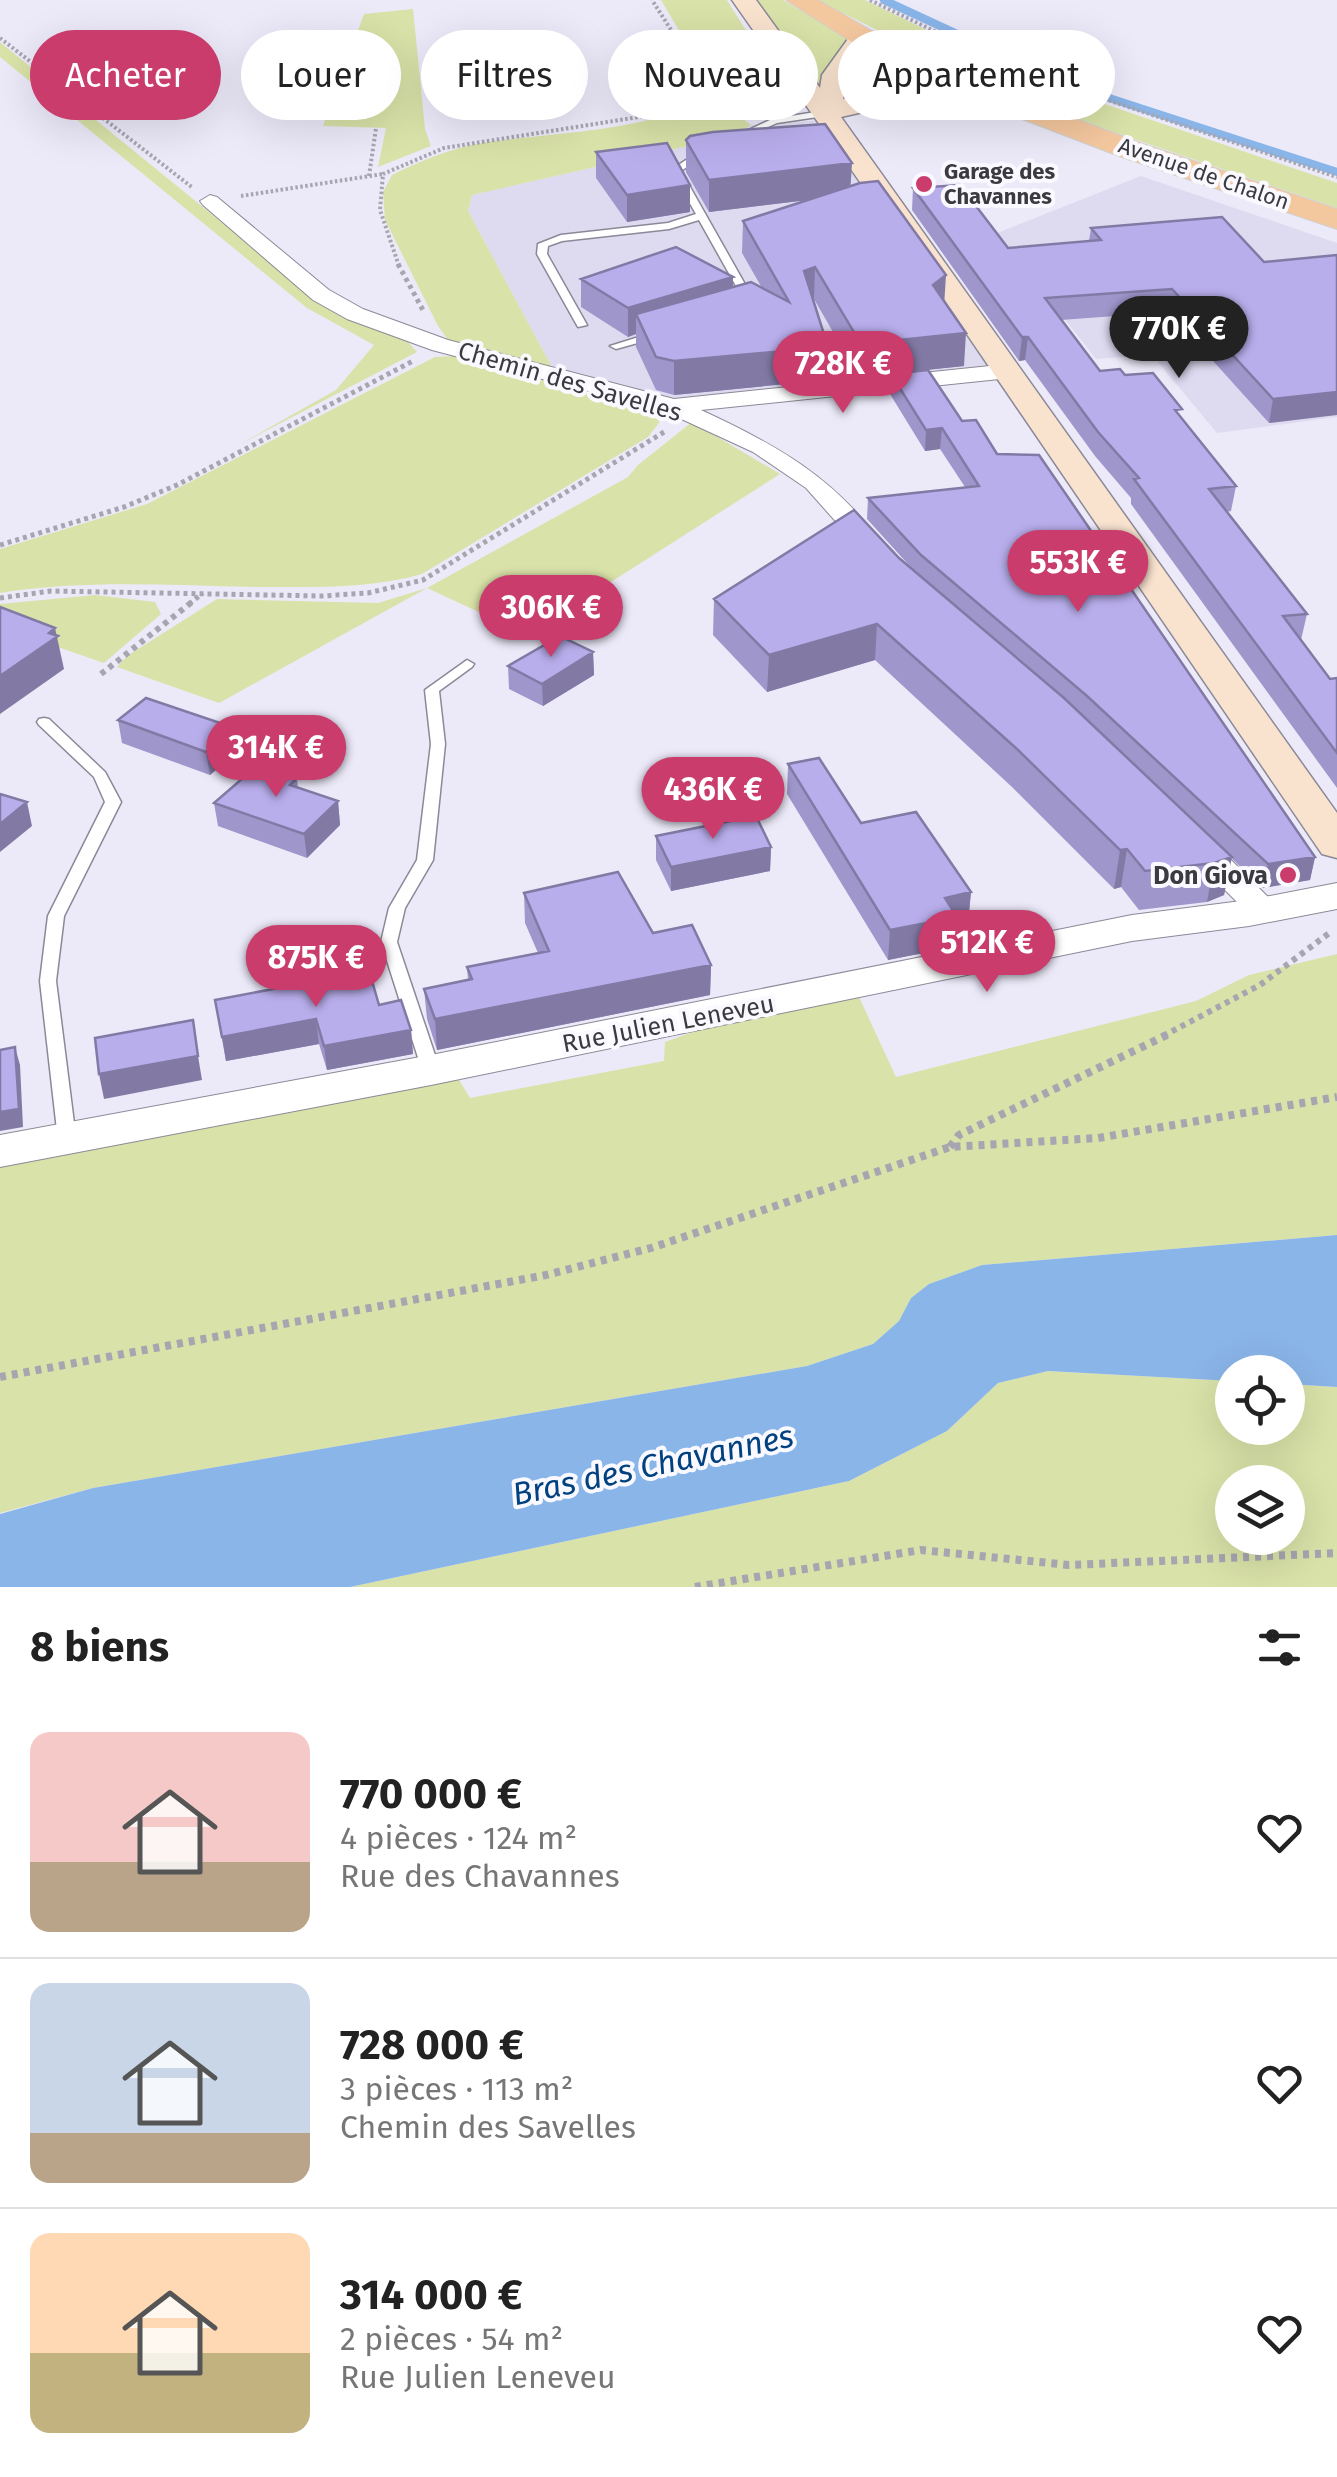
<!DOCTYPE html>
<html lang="fr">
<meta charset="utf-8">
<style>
body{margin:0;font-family:"Fira Sans",sans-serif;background:#f6f6f6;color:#222;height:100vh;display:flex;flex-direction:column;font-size:38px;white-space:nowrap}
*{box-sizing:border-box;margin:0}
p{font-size:32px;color:#767676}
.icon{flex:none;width:55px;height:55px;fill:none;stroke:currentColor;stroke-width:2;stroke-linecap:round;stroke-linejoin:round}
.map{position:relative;height:1587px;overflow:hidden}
.drawer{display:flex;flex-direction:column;background:#fff;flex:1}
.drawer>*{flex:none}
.banner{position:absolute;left:30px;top:30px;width:1278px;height:90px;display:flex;gap:20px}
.fabs{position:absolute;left:1215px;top:1355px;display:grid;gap:20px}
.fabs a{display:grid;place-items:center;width:90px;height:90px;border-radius:50%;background:#fff;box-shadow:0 10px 40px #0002;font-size:50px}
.price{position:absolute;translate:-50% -85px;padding:0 22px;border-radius:35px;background:#c93c6c;color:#fff;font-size:32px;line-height:65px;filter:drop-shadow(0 2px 5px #0008)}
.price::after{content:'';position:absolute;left:50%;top:60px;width:30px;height:22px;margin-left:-15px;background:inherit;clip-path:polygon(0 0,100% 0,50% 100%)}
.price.on{background:#222;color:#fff}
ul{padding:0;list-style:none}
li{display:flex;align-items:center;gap:30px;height:250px;padding:0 30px}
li+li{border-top:2px solid #e0e0e0}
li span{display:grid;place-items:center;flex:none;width:280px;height:200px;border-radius:20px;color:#555}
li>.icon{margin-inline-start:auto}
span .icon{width:120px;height:120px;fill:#fffc;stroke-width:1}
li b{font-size:42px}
h2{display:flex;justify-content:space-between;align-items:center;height:120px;padding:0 30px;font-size:42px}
.pill{padding:0 35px;border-radius:45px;background:#fff;box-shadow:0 10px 40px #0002;font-size:35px;line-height:90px}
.pill.on{background:#c93c6c;color:#fff}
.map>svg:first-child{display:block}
</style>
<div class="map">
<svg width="1337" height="1587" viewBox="0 0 1337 1587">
<rect width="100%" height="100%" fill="#eceaf9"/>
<path fill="#dedbf1" d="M824 120 998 369 676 401 554 371 468 211 472 195 731 136 751 125Z
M1141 176 1337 243V417L1217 433 1152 355 1096 359 997 233Z"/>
<path fill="#d9e2a8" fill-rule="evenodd" d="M661 0H727L788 98 767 102 743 119 751 125 732 136 472 195 468 211 554 371 451 344 438 326 385 220 383 192 392 175C418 162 444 151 472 145 538 132 656 134 707 95L708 79Z
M750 0H783L854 41 823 88H814Z
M816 0H865L984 58 1013 67 999 72 1013 79 1032 74 1084 97 1337 183V208L1019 100Z
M413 9 425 129 431 146 378 167 386 128 323 126 364 14Z
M0 42 327 308 406 340 417 352 235 447 336 390 374 345 307 308 0 57Z
M872 51 971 96 847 98 838 92 852 63Z
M454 356 640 406 657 413 659 423 648 437 422 574C369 589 317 587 262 587 175 586 86 579 0 593V549L147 504 435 357Z
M692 422 780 474 528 635 427 588 219 703 117 667 127 656 217 599 378 603 427 588 628 477 638 465Z
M95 595 155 602 161 614 104 663 0 627V604Z
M1337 954V1235L982 1265 929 1284 911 1298 899 1321 873 1344 807 1366 93 1488 0 1513V1156L455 1073 470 1098 664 1061 665 1042 698 1030 859 997 896 1077 1196 1001 1249 975Z
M1048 1371 1232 1381V1428H1288V1384L1337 1387V1587H350L849 1481 947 1431 998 1383ZM1232 1482H1288V1538H1232Z"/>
<path fill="#8ab5e9" d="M1337 1235V1387L1288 1384V1372H1232V1381L1048 1371 998 1383 947 1431 849 1481 350 1587H0V1514L93 1488 807 1366 873 1344 899 1321 911 1298 929 1284 982 1265Z"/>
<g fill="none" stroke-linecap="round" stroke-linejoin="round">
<path stroke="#8ab5e9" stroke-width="8" d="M884 0 996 52
M1094 93 1337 172"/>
<g stroke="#8b8997" stroke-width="3">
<path id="service" d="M828 110 831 111V115L777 123 741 139 736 136 772 119Z
M698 152 706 154 681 171 755 302 750 305 745 302 699 220 669 229 562 241 548 246 547 254 587 325 578 327 537 254 538 244 561 235 668 223 696 214 671 170Z
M655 332 661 335 659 337 616 349 610 346Z
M467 660 474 664 472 667 439 691 445 744 433 860 405 908 397 942 440 1070 437 1074H425L422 1070 381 942 389 908 417 860 431 744 425 690Z
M44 718 49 719 105 772 121 802 64 916 56 981 76 1139 73 1144 67 1145 61 1144 58 1139 40 981 48 916 105 802 94 777 39 725 37 722 39 719Z"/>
</g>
<g stroke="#8b8997" stroke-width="2">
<path id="minor" d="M210 195 217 197 329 290 363 309 448 340 674 399 1009 364 1020 371 1009 378 701 410C777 445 834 477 884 546L871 554 862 551 806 488 753 452 664 411 432 350 347 319 313 300 203 205 200 201Z
M1200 837 1211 840 1275 904 1280 911 1275 918 1264 921 1253 918 1189 854 1185 847 1189 840Z"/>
</g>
<g stroke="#8b8997" stroke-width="2">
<path id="tertiary" d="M1337 883V909L1249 926 1132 941 431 1085 0 1167V1135L431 1055 1132 915 1249 900Z"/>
</g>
<g stroke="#8b8997" stroke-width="3">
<path id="secondary" d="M732 0H756L820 88 822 75 853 32H871L874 37 848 75 843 99 918 90 1021 100 1025 105 1012 113 894 105 841 117 1337 813V858L1322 854 962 327Z"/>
</g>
<g stroke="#d0d0d1" stroke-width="2">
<path id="primary" d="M786 0H818L872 31 1004 92 1140 143 1337 209V229L1119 156 983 104 852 42Z"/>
</g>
<path stroke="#a6a5b0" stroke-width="4" stroke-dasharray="2.5 2.5" stroke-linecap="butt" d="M870 0 982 54 1016 62 1063 85 1337 177
M0 38 193 188
M369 176 376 128
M241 196 383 174
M399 266 380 210 383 174 444 148 670 112 697 99 703 80 652 0"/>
<path stroke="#a6a5b0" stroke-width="5" stroke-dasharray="4 4" stroke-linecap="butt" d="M398 264 424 312
M0 545 124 507 177 485 413 361
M0 598 51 591 322 596 368 593 423 580 664 432
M189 604 203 593"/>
<path stroke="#a6a5b0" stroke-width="6" stroke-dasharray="5 5" stroke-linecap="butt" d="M101 674 192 602
M1163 1036 1260 985 1332 931"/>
<path stroke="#a6a5b0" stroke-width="8" stroke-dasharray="6 6" stroke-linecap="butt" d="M950 1147 959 1135 1169 1034
M0 1377 546 1275 651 1248 950 1147 1098 1138 1337 1097
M695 1587 921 1550 1069 1565 1337 1553"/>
<use href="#service" fill="#fff" fill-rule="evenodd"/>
<use href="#minor" fill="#fff" fill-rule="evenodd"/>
<use href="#tertiary" fill="#fff" fill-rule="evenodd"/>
<use href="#secondary" fill="#f9e3cf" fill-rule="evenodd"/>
<use href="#primary" fill="#f4c89f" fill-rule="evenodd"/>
</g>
<path fill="#9f96cb" d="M686 140 851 186 944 301 964 366 859 377 814 299 827 380 674 395 656 390 636 347V334L628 337 581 307V279L733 277V287L762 288 742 253 743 221 807 200 709 212 686 172Z
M596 152 690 212 627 222 596 178Z
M913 188 1008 248 1089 241 1091 228 1264 262 1337 255 1269 423 1169 312 1061 320 1100 371 1125 375 1181 417 1236 486 1231 511 1227 512 1307 614 1301 640 1330 679 1337 678V788L1131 504V498L1095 456 1025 360 1019 361 912 210Z
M891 374 962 421 997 454 1315 857 1310 880 1263 888 1231 858 1224 895 1207 902 1139 910 1121 887 1114 889 1012 787 875 660 767 692 713 635 714 599 899 558 916 573 867 519 868 498 965 487 940 449 925 451 890 394Z
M593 652 594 675 543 706 509 689 508 666Z
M118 720 235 728 238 751 210 775 122 743Z
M788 764 861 823 971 892 968 922 956 925 954 947 888 960 787 794Z
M297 778 298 788 338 801 340 825 307 858 218 826 214 803Z
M656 836 771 847 770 871 671 891 656 860Z
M524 893 653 933 711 965 710 995 437 1050 427 1019 424 989 468 980 467 967 538 953 525 923Z
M338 980 379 1005 411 1030 413 1054 327 1070 319 1044 226 1061 215 1000Z"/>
<path fill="#827aa5" d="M852 163 850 195 709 212V180Z
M690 185V212L627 222V195Z
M815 267 814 299 803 304 804 271Z
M946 275 944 307 933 285Z
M733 277V305L636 314V334L628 337V308Z
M966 333 964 366 859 377 861 344Z
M1022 337H1028L1025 360 1019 361Z
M828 347 827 380 674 395V361Z
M1337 392V415L1269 423 1273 399Z
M942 428 940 449 925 451 926 430Z
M877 624 875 660 767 692 769 655Z
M55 628 64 669 0 714V676Z
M593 652 594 675 543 706 542 684Z
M235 728 238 751 210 775 206 752Z
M338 801 340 825 307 858 304 834Z
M27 802 32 826 0 852V824Z
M771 847 770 871 671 891V867Z
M1127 849 1121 887 1114 889 1120 850Z
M1232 857 1224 895 1207 902 1214 863Z
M1315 857 1310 880 1263 888 1268 864Z
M971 892 968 922 956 925 954 947 888 960 890 930 945 898Z
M711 965 710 995 437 1050 435 1019Z
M316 1019 319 1044 226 1061 222 1037Z
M411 1030 413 1054 327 1070 324 1046Z
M15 1047 20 1065 23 1127 0 1131V1112Z
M198 1056 202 1080 104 1099 99 1074Z"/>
<path fill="#b9aeec" stroke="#827aa5" stroke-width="2.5" d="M825 124 852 163 709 180 686 140 690 136 713 132Z
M667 143 690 185 627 195 596 152Z
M878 181 946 275 933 285 966 333 861 344 815 267 804 271 828 347 674 361 656 357 636 314 751 282 789 302 743 221 860 183Z
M960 185 1008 248 1101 240 1091 228 1222 217 1264 262 1337 255V392L1273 399 1172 289 1045 298 1100 371 1120 369 1125 375 1153 373 1182 409 1175 410 1236 486 1209 489 1307 614 1283 616 1330 679 1337 678V753L1134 479 1139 478 1098 432 1028 337H1022L913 188Z
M676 247 733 277 628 308 581 279Z
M928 370 962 421 976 420 997 454 1039 455 1315 857 1268 864 1087 696 921 555 868 498 979 486 942 428 926 430 891 374Z
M854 510 899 558 1064 698 1232 857 1214 863 1145 871 1127 849 1120 850 1017 749 877 624 769 655 714 599Z
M0 607 55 628 49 633 58 636 0 676Z
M560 636 593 652 542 684 508 666Z
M146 698 235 728 206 752 118 720Z
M819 758 861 823 916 812 971 892 945 898 957 917 890 930 788 764Z
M258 765 297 778 290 785 338 801 304 834 214 803Z
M0 794 27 802 0 824Z
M756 816 771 847 671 867 656 836Z
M618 872 653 933 692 925 711 965 435 1019 424 989 472 979 467 967 549 951 524 893Z
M334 973 338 980 370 974 379 1005 401 1000 411 1030 324 1046 316 1019 222 1037 215 1000 305 983 304 979Z
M193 1020 198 1056 99 1074 95 1038Z
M15 1047 19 1109 0 1112V1050Z"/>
<g fill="#c93c6c" stroke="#f9f9ff" stroke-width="4">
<circle cx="924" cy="184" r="10"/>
<circle cx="1288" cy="875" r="10"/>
</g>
<g text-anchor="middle" stroke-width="8" stroke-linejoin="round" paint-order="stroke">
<g font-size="22" font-weight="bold" fill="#3a3a3f" stroke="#f9f9ff" text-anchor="start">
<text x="944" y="179">Garage des<tspan x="944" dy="25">Chavannes</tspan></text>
</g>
<g font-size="22" fill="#3a3a3f" stroke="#f9f9ff">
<text transform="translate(1204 173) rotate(19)" y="8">Avenue de Chalon</text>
</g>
<g font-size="25" fill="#3a3a3f" stroke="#f9f9ff">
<text transform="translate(570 381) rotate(16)" y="9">Chemin des Savelles</text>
<text transform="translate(668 1023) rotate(-11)" y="9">Rue Julien Leneveu</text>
</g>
<g font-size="25" font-weight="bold" fill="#3a3a3f" stroke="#f9f9ff" text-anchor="end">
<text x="1268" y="884">Don Giova</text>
</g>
<g font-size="32" font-style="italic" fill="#02417f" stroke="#f9f9ff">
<text transform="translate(653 1465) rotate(-12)" y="11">Bras des Chavannes</text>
</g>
</g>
</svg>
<div class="fabs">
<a><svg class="icon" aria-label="locate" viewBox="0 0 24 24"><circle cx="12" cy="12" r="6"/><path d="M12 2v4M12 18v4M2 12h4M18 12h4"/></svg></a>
<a><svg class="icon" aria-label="layers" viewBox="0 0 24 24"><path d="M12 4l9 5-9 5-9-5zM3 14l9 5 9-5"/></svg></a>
</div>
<b class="price on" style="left:1179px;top:381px">770K €</b>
<b class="price" style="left:843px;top:416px">728K €</b>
<b class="price" style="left:1078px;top:615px">553K €</b>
<b class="price" style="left:551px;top:660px">306K €</b>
<b class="price" style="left:276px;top:800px">314K €</b>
<b class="price" style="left:713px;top:842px">436K €</b>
<b class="price" style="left:987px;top:995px">512K €</b>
<b class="price" style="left:316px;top:1010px">875K €</b>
<div class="banner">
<a class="pill on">Acheter</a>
<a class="pill">Louer</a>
<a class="pill">Filtres</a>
<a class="pill">Nouveau</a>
<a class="pill">Appartement</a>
</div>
</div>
<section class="drawer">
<h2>8 biens<svg class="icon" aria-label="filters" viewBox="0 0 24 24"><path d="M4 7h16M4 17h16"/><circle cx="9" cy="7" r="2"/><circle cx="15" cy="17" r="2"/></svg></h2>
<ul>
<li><span style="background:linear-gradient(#f6c9c9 65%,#b9a48a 0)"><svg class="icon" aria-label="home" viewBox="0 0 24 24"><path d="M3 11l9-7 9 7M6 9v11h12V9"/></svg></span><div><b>770 000 €</b><p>4 pièces · 124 m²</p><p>Rue des Chavannes</p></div><svg class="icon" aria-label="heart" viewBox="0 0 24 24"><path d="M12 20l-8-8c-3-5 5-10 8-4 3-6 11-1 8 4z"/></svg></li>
<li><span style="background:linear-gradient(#c9d6e8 75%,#b9a48a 0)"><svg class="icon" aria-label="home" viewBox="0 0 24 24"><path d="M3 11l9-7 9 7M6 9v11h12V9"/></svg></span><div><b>728 000 €</b><p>3 pièces · 113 m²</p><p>Chemin des Savelles</p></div><svg class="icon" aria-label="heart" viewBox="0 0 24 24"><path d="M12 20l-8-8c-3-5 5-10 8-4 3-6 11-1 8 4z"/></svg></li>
<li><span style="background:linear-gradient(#ffd9b3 60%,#c2b280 0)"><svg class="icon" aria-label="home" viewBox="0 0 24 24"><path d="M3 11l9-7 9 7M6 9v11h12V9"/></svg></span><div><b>314 000 €</b><p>2 pièces · 54 m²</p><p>Rue Julien Leneveu</p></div><svg class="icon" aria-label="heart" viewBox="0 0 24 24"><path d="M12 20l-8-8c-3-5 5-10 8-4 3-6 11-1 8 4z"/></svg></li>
</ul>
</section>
